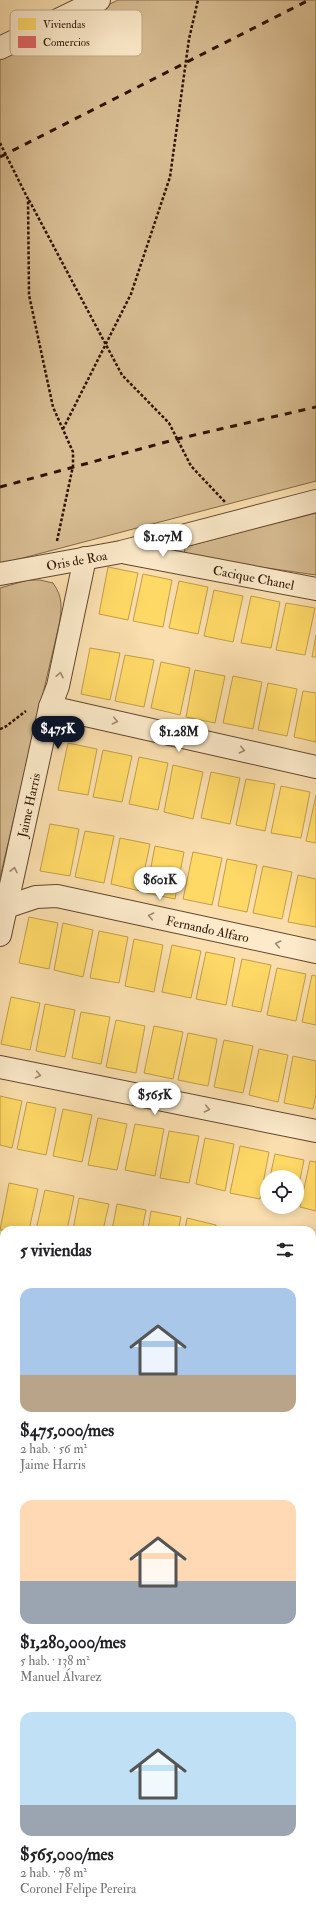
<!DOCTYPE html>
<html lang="es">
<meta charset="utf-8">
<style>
body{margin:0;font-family:"IM FELL Double Pica",serif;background:#f2f2f2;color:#202124;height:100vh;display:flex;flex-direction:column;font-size:15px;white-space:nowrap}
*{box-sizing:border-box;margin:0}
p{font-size:13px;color:#757577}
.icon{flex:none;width:22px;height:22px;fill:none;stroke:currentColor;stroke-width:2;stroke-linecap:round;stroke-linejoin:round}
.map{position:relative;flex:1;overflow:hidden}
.drawer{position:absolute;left:0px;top:1226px;width:316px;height:692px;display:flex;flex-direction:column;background:#fff;border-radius:12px 12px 0 0;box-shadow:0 2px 10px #0003}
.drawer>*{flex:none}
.fabs{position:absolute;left:260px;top:1170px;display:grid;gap:8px}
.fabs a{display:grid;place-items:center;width:44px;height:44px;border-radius:50%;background:#fff;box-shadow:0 2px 10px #0003;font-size:20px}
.price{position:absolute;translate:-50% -34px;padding:0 9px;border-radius:14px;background:#fff;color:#222;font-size:13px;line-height:26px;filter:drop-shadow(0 1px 2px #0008)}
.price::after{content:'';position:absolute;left:50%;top:24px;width:12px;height:9px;margin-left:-6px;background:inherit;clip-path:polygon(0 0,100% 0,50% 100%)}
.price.on{background:#111827;color:#fff}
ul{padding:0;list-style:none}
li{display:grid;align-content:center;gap:8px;height:212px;padding:0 20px}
li span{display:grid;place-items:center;height:124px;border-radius:12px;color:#555}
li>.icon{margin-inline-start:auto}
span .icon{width:72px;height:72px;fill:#fffc;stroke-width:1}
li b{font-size:17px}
h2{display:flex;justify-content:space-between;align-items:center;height:48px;padding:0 20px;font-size:17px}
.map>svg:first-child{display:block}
</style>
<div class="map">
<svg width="316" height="1918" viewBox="0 0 316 1918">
<rect width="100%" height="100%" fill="#fadeae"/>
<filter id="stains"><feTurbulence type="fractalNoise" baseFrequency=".005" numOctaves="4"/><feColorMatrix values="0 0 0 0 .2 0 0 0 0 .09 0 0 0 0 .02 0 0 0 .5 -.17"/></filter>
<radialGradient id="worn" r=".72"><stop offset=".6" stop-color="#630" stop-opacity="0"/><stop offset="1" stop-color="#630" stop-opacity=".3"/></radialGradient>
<path fill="#d7bc91" stroke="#83684a" d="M118 0H316V481L0 564V58Z
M316 512V575L184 556 185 547Z
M28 580H40L53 583C63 597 62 608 59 625L0 878V588Z
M0 1831 4 1832V1914H59V1918H0Z
M312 1900 316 1901V1918H90L91 1914H312Z"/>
<path fill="#ffd966" stroke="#c19e48" d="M108 567 138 573 128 620 99 614Z
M143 574 172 580 163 627 133 621Z
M179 581 208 587 198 634 169 628Z
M214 590 243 596 233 642 204 636Z
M251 596 280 602 271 648 241 643Z
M286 603 315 608 305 655 276 650Z
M316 635V657H312Z
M90 648 120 653 110 700 81 694Z
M125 655 154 660 144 707 115 701Z
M161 662 190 668 180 715 151 708Z
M195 670 225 676 215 723 186 717Z
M233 676 262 682 253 729 223 723Z
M268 683 297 689 287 736 258 730Z
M303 691 316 693V742L294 737Z
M68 743 97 749 88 795 58 790Z
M103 750 132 756 122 802 93 797Z
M139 757 168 763 158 810 129 804Z
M173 765 203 772 193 819 164 812Z
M211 772 240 778 230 824 201 818Z
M246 779 275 784 265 831 236 825Z
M281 786 310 792 301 838 271 833Z
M316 795V843L306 841Z
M50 824 79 829 70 876 40 871Z
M85 831 114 836 104 883 75 877Z
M120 838 150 844 140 891 111 884Z
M155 846 184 852 175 899 146 893Z
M193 852 222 858 212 905 183 899Z
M227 859 257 865 247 912 218 906Z
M263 866 292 872 282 919 253 913Z
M298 875 316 879V927L288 922Z
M29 917 58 923 49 969 19 963Z
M63 923 93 930 83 977 54 970Z
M99 931 128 937 119 983 90 978Z
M134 939 163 945 154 992 125 986Z
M172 945 201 951 191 998 162 992Z
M206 952 235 958 226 1005 196 999Z
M242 959 271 965 261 1012 232 1006Z
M277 968 306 974 296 1021 267 1015Z
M312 975 316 976V1025L302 1022Z
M11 997 40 1003 30 1050 1 1044Z
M45 1004 75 1010 65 1057 36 1051Z
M81 1012 110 1017 101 1064 72 1058Z
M116 1020 145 1026 136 1073 106 1067Z
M154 1026 183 1032 173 1079 144 1073Z
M188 1033 217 1039 208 1086 178 1080Z
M224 1040 253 1046 243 1093 214 1087Z
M259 1049 288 1055 278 1102 249 1095Z
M293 1056 316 1061V1094L313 1109 284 1103Z
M0 1096 22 1101 12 1148 0 1145Z
M27 1102 56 1108 46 1155 17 1149Z
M63 1109 92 1115 82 1162 53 1156Z
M98 1118 127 1124 117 1170 88 1165Z
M135 1124 164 1129 155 1176 125 1170Z
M169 1131 199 1136 189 1183 160 1178Z
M205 1138 234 1144 225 1191 196 1184Z
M240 1146 269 1152 260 1199 230 1193Z
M275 1154 304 1160 297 1194V1177H270Z
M310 1161 316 1162V1211L300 1207Z
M9 1183 38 1189 29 1230H0Z
M45 1190 74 1196 67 1230H36Z
M79 1198 109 1204 103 1230H73Z
M117 1204 146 1210 142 1230H112Z
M151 1211 181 1217 178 1230H148Z
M187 1218 216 1225 215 1230H185Z
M312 1246 316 1247V1270L312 1289Z
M0 1273 4 1274V1323L0 1322Z
M0 1358 4 1359V1382L0 1402Z"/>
<path fill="#e06666" stroke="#ab4d48" d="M0 1500 4 1501V1714L0 1713Z"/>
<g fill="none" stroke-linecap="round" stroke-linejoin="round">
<g stroke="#62462d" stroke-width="24">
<g id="minor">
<path d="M0 48 99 0"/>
<path id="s1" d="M127 553 316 589"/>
<path id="s2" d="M0 574 121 552 316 501"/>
<path d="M50 707 316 767"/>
<path id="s3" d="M0 909 36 897 57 896 316 952"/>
<path id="s4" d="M0 935 50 707 58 686 85 558"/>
<path d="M0 1067 316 1131"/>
<path d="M0 1249 4 1250"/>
<path d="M312 1315 316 1316"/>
<path d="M312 1385 316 1366"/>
<path d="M0 1429 4 1430"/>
<path d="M312 1495 316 1496"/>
<path d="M312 1715 316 1716"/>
<path d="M0 1817 4 1818"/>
<path d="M312 1886 316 1887"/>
<path d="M75 1918 76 1914"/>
</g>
</g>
<g stroke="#2f1402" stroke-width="24">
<path id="secondary" d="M0 1467H4
M312 1529 316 1530"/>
</g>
<path stroke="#2f1402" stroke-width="2.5" stroke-dasharray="3 2" stroke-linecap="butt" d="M0 143 28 199 29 295 53 407 73 452V466L57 541
M29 200 122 375 169 423 191 466 225 502
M63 429 131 294 170 177 189 39 198 0
M0 729 5 727 26 711
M140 1914 143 1918"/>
<use href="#minor" stroke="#fceaca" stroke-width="22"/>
<use href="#secondary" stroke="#fceaca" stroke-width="22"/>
<path stroke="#2f1402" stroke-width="3" stroke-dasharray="7 7" stroke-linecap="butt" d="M0 157 309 0
M0 487 177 439 316 407"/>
</g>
<defs><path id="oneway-chevron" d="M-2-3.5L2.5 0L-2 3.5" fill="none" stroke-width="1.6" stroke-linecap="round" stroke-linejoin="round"/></defs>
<g stroke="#a08a70">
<use href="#oneway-chevron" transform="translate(60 675) rotate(-78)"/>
<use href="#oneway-chevron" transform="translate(115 721) rotate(13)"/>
<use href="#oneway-chevron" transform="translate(242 750) rotate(13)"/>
<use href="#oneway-chevron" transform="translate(14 870) rotate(-78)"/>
<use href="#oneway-chevron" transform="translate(151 916) rotate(-168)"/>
<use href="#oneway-chevron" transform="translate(278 944) rotate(-168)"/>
<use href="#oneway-chevron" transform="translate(38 1075) rotate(12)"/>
<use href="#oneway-chevron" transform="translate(207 1109) rotate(12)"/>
</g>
<g text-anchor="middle" stroke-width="4" stroke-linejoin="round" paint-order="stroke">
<g font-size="13" fill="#2f1402" stroke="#fceaca">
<text dy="5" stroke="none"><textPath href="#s2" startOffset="78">Oris de Roa</textPath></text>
<text dy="5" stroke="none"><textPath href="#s1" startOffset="129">Cacique Chanel</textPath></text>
<text dy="5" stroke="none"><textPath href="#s4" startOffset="133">Jaime Harris</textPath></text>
<text dy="5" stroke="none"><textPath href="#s3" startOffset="213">Fernando Alfaro</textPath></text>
</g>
</g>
<rect x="10" y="10" width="132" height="46" rx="6" fill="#fceaca" stroke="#beaa8e" stroke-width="1"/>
<rect x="18" y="18" width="18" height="12" fill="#ffd966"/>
<rect x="18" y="36" width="18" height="12" fill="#e06666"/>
<g font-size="11" fill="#2f1402">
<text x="43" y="28">Viviendas</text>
<text x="43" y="46">Comercios</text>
</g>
<rect width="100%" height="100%" filter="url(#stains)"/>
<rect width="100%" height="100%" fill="url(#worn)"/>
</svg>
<div class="fabs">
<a><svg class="icon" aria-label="locate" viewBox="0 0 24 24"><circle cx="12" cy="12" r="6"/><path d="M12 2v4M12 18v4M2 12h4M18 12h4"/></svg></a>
</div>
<b class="price" style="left:163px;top:558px">$1.07M</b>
<b class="price on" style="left:58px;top:750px">$475K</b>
<b class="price" style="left:179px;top:753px">$1.28M</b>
<b class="price" style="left:160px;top:901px">$601K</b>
<b class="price" style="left:155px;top:1116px">$565K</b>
<section class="drawer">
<h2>5 viviendas<svg class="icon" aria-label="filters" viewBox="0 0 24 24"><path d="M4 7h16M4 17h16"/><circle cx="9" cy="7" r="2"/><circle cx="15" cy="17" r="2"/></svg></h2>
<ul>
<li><span style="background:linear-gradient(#a9c7e8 70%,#b9a48a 0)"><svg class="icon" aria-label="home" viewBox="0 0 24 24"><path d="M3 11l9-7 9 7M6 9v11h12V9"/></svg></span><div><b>$475,000/mes</b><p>2 hab. · 56 m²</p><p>Jaime Harris</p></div></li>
<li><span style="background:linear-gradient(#ffd9b3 65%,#9aa5b1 0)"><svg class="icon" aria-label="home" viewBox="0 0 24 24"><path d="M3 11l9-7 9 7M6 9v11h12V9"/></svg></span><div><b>$1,280,000/mes</b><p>5 hab. · 138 m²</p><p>Manuel Álvarez</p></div></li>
<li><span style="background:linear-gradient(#bfe0f5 75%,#9aa5b1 0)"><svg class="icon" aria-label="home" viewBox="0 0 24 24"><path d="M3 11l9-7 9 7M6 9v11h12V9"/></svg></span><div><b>$565,000/mes</b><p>2 hab. · 78 m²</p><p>Coronel Felipe Pereira</p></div></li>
</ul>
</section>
</div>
